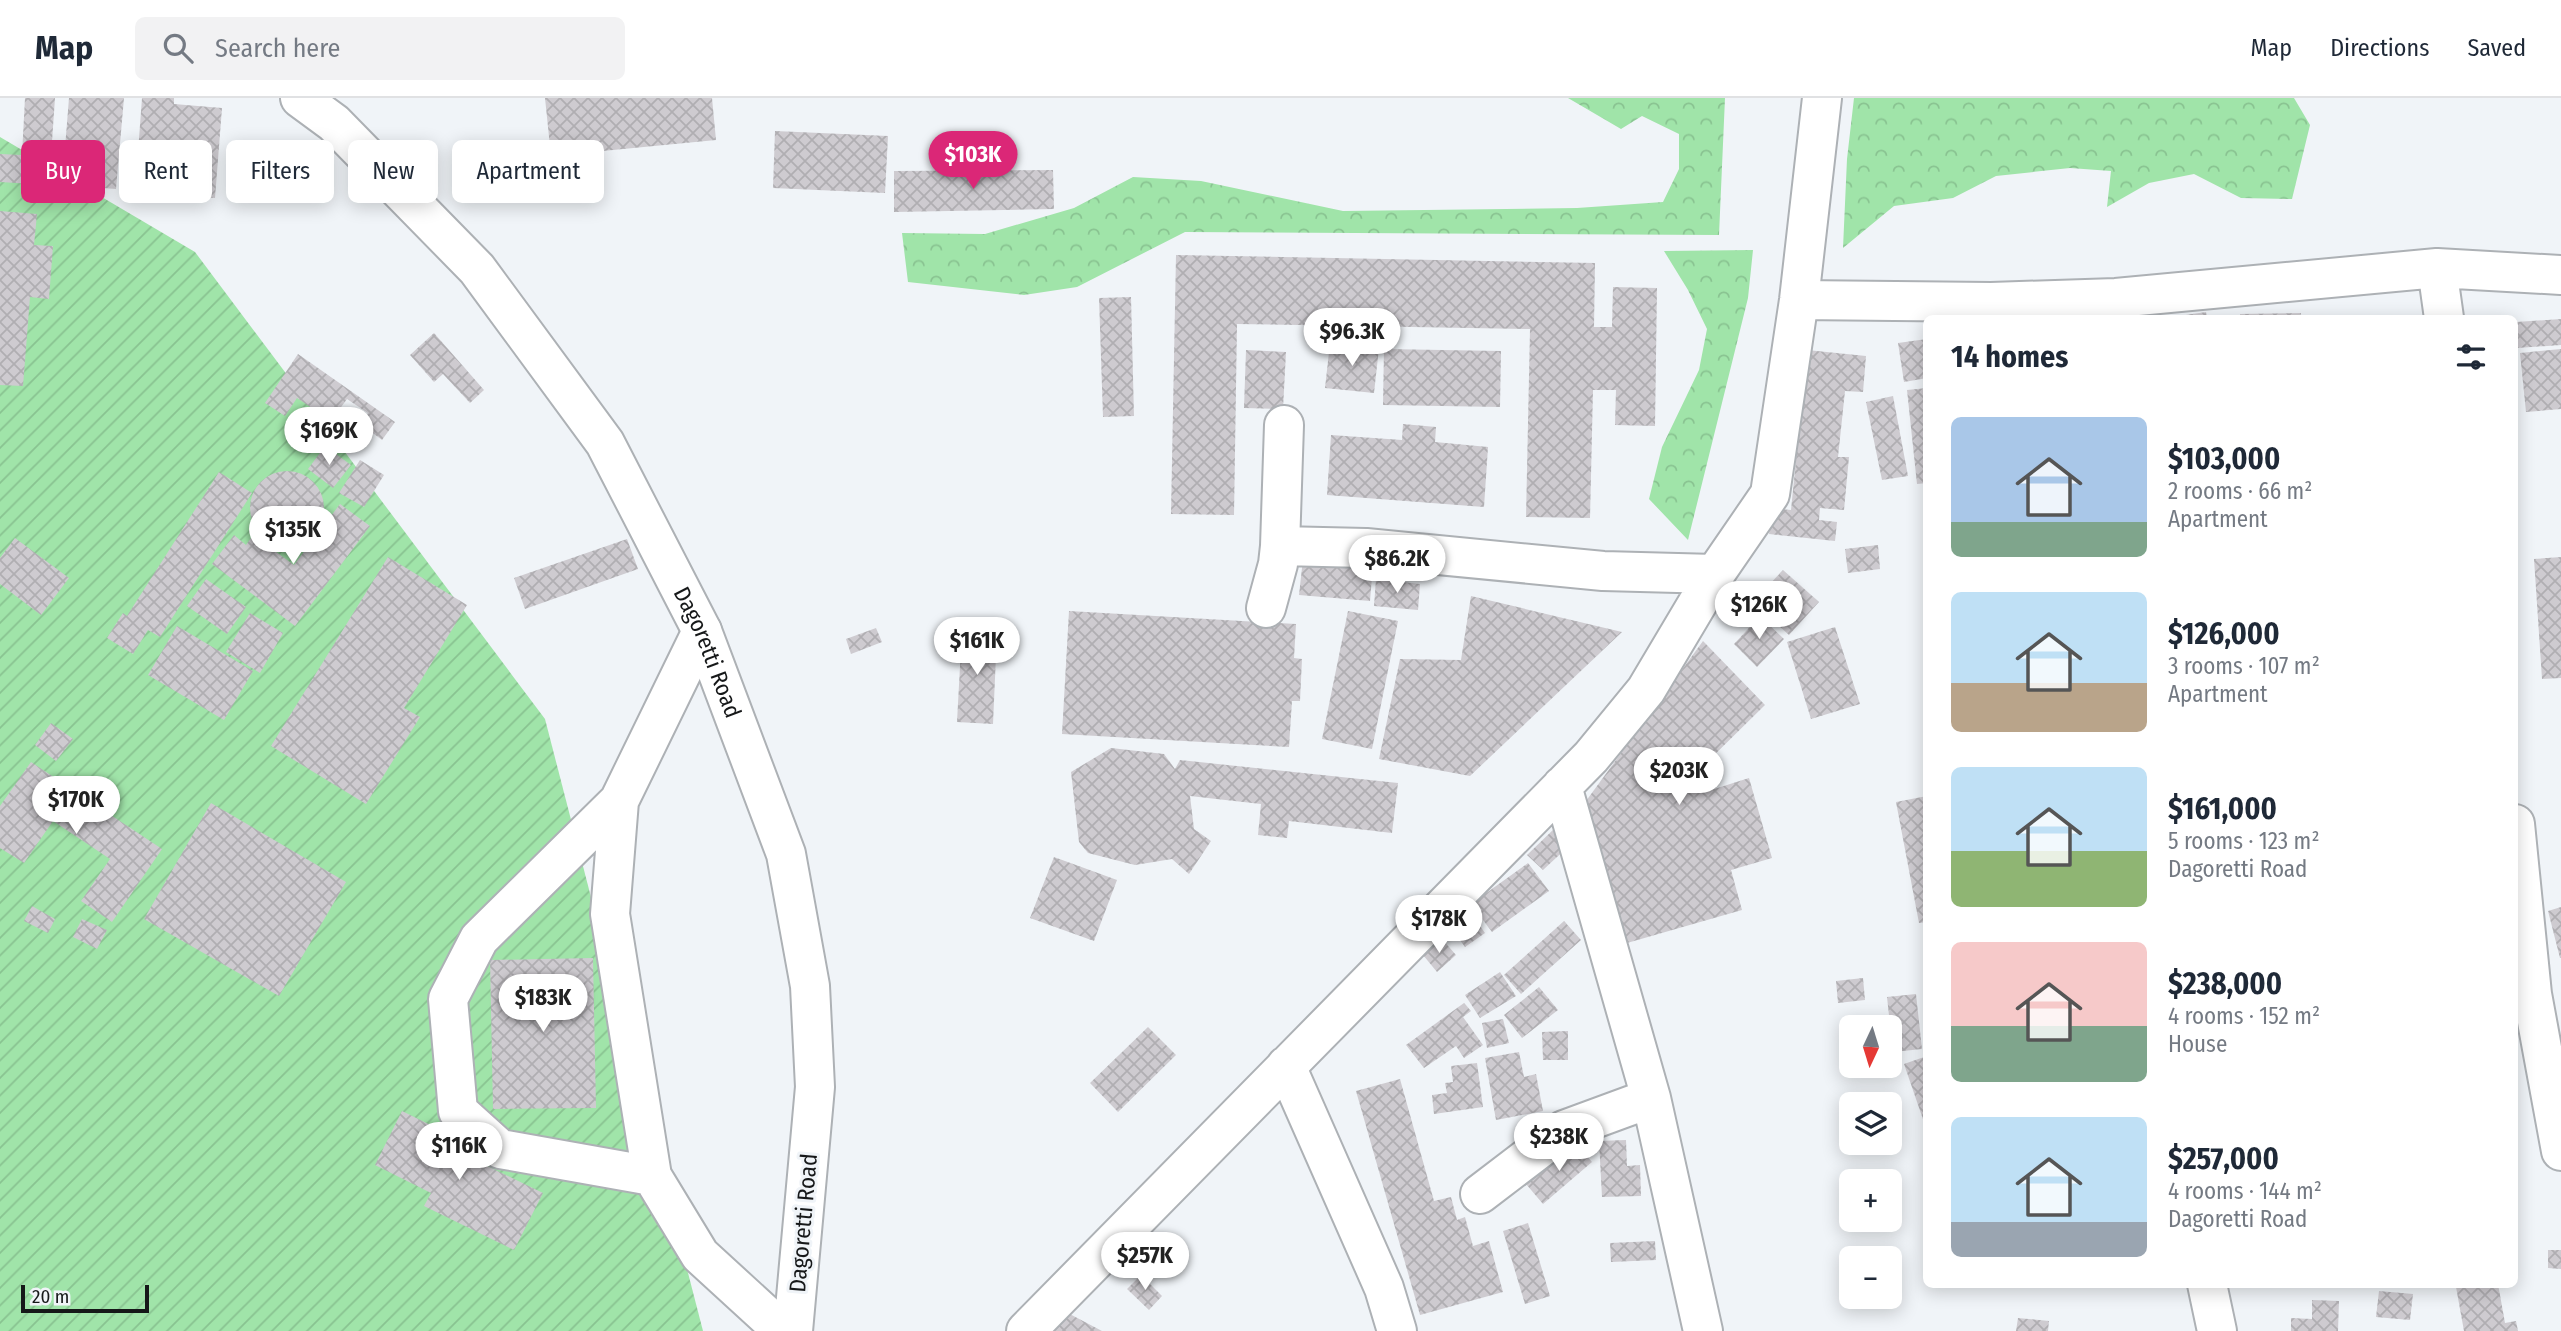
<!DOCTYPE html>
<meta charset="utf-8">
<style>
body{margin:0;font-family:"Fira Sans Condensed",sans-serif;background:#f2f2f3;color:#1f2937;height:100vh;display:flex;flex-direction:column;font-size:26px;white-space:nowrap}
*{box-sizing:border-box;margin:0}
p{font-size:23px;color:#747a83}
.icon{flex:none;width:38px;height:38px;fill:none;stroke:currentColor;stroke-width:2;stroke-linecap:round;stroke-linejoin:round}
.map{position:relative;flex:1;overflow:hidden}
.drawer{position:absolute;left:1923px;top:217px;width:595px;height:973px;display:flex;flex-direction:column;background:#fff;border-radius:10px;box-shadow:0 4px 18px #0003}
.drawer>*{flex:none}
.banner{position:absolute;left:21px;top:42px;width:665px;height:63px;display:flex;gap:14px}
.needle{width:46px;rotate:184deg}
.fabs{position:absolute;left:1839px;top:917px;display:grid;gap:14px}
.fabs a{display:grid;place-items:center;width:63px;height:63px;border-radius:10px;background:#fff;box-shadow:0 4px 18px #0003;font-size:35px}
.scale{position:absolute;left:21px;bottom:18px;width:128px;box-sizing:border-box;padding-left:7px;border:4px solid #161819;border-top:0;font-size:19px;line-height:24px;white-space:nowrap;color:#161819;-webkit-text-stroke:5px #f0f4f8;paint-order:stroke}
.price{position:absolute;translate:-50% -60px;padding:0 16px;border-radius:24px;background:#fff;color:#222;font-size:23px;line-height:46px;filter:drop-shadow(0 2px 4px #0008)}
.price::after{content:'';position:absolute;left:50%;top:42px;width:21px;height:16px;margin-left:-10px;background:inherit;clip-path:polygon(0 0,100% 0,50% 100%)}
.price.current{background:#db2777;color:#fff}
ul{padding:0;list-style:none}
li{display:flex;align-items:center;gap:21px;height:175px;padding:0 28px}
li span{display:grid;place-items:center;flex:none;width:196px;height:140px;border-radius:10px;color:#555}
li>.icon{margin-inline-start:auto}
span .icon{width:84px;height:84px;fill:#fffc;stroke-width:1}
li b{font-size:30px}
h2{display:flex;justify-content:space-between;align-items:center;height:84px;padding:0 28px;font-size:30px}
.chip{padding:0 24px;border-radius:10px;background:#fff;box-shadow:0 4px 18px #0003;font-size:24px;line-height:63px}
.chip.current{background:#db2777;color:#fff}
header{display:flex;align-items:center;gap:42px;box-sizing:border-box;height:98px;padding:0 35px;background:#fff;border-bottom:2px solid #e0e1e3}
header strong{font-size:33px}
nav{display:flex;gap:38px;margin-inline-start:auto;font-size:24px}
.search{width:490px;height:63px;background:#f2f2f3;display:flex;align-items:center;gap:18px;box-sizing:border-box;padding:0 24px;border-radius:10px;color:#747a83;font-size:26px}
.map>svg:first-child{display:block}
</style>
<header>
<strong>Map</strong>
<div class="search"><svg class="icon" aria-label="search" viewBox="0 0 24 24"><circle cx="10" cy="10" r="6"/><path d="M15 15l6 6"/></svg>Search here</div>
<nav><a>Map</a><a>Directions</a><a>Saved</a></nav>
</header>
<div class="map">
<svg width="2561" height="1233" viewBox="0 0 2561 1233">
<defs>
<pattern id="forest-crowns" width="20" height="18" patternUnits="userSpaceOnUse" patternTransform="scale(1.75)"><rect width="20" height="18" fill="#a0e4a9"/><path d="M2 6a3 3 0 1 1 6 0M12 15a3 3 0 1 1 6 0" fill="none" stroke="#89c391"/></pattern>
<pattern id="garden-furrows" width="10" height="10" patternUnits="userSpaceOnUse" patternTransform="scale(1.75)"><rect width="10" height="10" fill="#a0e4a9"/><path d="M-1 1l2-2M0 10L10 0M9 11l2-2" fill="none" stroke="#89c391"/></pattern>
<pattern id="building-cross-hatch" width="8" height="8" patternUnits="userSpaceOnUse" patternTransform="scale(1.75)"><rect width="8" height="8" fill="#cecbd0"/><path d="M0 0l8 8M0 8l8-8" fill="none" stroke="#b0aeb2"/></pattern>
</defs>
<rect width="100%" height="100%" fill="#f0f4f8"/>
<path fill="url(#forest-crowns)" d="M1568 0H1725L1719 137 1185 134 1077 189 1024 197 908 184 902 135 985 136 1074 110 1133 79 1201 83 1343 113 1577 110 1663 104 1679 71V36L1642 18 1621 31Z
M1854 0H2294L2310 27 2292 101 2241 100 2194 76 2149 85 2107 109 2111 73 2070 70 1996 78 1953 100 1894 108 1843 150 1847 61Z
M1753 152 1748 200 1688 442 1649 401 1662 349 1699 272 1707 231 1688 192 1664 153Z"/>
<path fill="url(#garden-furrows)" d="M0 39 195 154 545 621 703 1233H0Z"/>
<path fill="url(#building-cross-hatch)" d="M25 0H55L49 87 0 84V56L22 57Z
M69 0H124L116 91 62 87Z
M142 0H174V6L222 10 215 100 135 94Z
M545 0H712L716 42 551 58Z
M775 33 888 38 885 95 773 90Z
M1053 72 1054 111 894 114V73Z
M0 113 37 116 34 147 53 148 49 201 30 199 23 288 0 287Z
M1176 157 1595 165 1594 229H1612L1613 189 1657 190 1655 328 1615 327 1616 292H1593L1590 420 1526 419 1530 231 1237 226 1234 417 1171 416Z
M1131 199 1134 318 1103 319 1099 200Z
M2206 214 2207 220H2172V219Z
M2301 215V220H2240V216Z
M2561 221V247L2517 250 2516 224Z
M434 235 484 292 470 305 443 276 434 284 410 257Z
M1927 241V280L1904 284 1898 245Z
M1330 245 1379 250 1374 295 1325 290Z
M1384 251 1501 253 1500 309 1383 307Z
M2561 251V311L2526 314 2520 255Z
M1246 252 1286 254 1283 311 1244 310Z
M1807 252 1866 258 1863 294 1845 293 1838 359H1849L1844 412 1820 410 1819 422 1837 424 1835 443 1769 436 1772 410 1791 412Z
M298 256 395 324 382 342 361 326 368 315 347 301 331 323 297 300 285 318 265 305Z
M1927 290V385L1917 386 1907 292Z
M1893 298 1908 378 1882 382 1866 304Z
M1403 326 1436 329 1435 344 1488 349 1484 409 1327 397 1331 337 1402 342Z
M325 348 351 367 333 390 308 371Z
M360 362 384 377 364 409 339 395Z
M250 410a37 37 0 1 1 74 0a37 37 0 1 1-74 0Z
M219 374 252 395 160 539 148 532 133 556 107 540 123 515 127 518Z
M340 406 370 428 295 528 212 466 234 437 246 447 253 437 294 467Z
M15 440 69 480 41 517 0 486V460Z
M627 441 638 471 525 511 514 480Z
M1878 447 1880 471 1848 475 1845 451Z
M388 459 467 507 404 610 420 619 366 706 271 648Z
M2561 459V580L2542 581 2534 461Z
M1303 461 1373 467 1370 503 1299 497Z
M1783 472 1819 504 1789 537 1753 504Z
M206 481 246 509 227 536 187 508Z
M1376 481 1420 486 1418 512 1374 508Z
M1471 498 1622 534 1470 678 1379 661 1400 561 1461 562Z
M1069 513 1296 526 1294 560 1302 561 1300 603H1292L1289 649 1062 636Z
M1348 513 1398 523 1372 651 1322 641Z
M250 515 283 535 260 575 226 554Z
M1760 518 1784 541 1757 569 1734 546Z
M177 528 253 573 224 622 148 577Z
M1835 529 1860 606 1811 621 1787 544Z
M876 530 882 544 851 556 846 541Z
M962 531 997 534 993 626 957 624Z
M1703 543 1765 607 1701 670 1708 693 1749 680 1772 760 1731 772 1742 812 1627 845 1586 703Z
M51 625 73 641 56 663 35 647Z
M1111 650 1164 656 1175 671 1180 662 1398 685 1392 735 1289 723 1287 740 1258 737 1261 706 1190 698 1194 731 1211 743 1189 776 1172 761 1135 767 1088 755 1079 744 1071 674Z
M31 664 162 751 112 824 81 803 110 761 53 723 24 765 0 750V708Z
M1927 698V824L1919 825 1896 704Z
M211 705 346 784 279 898 144 821Z
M1555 730 1571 746 1543 772 1527 757Z
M1054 759 1117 782 1094 843 1030 820Z
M1528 765 1549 793 1492 834 1471 806Z
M32 808 55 821 48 835 24 823Z
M2561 809V860H2560L2548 813Z
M1473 818 1485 835 1465 849 1453 832Z
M82 821 107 832 97 851 73 839Z
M1564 823 1581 842 1521 896 1504 877Z
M1442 841 1456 857 1437 874 1423 857Z
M593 860 596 1010 493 1011 490 862Z
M1500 874 1516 898 1480 920 1465 897Z
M1863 880 1865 902 1838 905 1836 883Z
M1539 889 1558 912 1522 940 1504 917Z
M1916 896 1922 951 1893 954 1887 899Z
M1464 905 1471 913 1463 919 1483 947 1464 960 1456 948 1424 970 1406 947Z
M1503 921 1509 945 1487 950 1482 925Z
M1148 929 1176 957 1118 1014 1090 985Z
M1568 933V962H1543L1542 934Z
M1519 954 1524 979 1536 976 1543 1013 1496 1022 1485 960Z
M1927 958V1030H1926L1904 966Z
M1477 965 1483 1009 1434 1016 1432 997 1447 995 1445 985 1453 984 1451 968Z
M1400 981 1434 1103 1451 1099 1457 1122 1465 1119 1473 1148 1489 1143 1503 1194 1420 1217 1356 993Z
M402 1013 463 1043 458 1054 543 1095 514 1152 424 1108 431 1095 375 1067Z
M1626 1042 1627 1068 1640 1067 1641 1098 1602 1099 1599 1043Z
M1575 1044 1592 1064 1543 1106 1526 1086Z
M1528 1125 1550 1198 1525 1206 1503 1133Z
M1655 1143 1656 1162 1611 1164 1610 1145Z
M2548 1152H2561V1171L2548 1170Z
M1141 1177 1162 1198 1149 1212 1127 1191Z
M2468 1186H2498L2505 1225 2516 1223 2518 1233H2464L2456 1189Z
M2379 1193 2413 1196 2410 1222 2376 1219Z
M2312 1202 2339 1203 2338 1233H2291V1220L2312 1221Z
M1064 1213 1102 1233H1053Z
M2018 1220 2049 1223 2048 1233H2016Z"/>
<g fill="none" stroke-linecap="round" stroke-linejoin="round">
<g stroke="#adb1b5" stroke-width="42">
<path id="minor" d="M2437 170 2444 220
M1799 202 1991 204 2116 200 2437 170 2561 177
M1280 448 1284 327
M1266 510 1278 466 1280 448 1366 450 1603 473 1715 476
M702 533 619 703 610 816 652 1078 700 1157 783 1233
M1562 688 1651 1000 1703 1233
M619 703 479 841 448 901 458 1013 500 1051 652 1078
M2515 726 2532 896 2561 1053
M1286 968 1384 1190 1397 1233
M1480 1096 1564 1032 1651 1000
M2207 1186 2217 1233
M1026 1233 1591 659 1646 592 1715 476 1770 396 1799 202 1822 0"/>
</g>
<g stroke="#adb1b5" stroke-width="42">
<g id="major">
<path id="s1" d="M300 0 334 25 477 171 605 345 702 533 786 756 810 888 815 989 793 1233"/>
</g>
</g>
<use href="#minor" stroke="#fff" stroke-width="38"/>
<use href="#major" stroke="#fff" stroke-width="38"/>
</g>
<g text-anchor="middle" stroke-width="6" stroke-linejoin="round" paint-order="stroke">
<g font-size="23" fill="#161819" stroke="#f0f4f8">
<text dy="8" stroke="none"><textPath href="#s1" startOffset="696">Dagoretti Road</textPath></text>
<text transform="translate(803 1125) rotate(-85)" y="8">Dagoretti Road</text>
</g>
</g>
</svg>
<div class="fabs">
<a><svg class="needle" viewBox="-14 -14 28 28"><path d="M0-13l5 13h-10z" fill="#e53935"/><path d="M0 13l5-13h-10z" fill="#747a83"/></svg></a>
<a><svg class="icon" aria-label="layers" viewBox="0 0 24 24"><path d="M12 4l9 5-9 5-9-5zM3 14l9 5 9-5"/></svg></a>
<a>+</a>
<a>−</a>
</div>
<div class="scale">20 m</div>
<b class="price current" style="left:973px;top:93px">$103K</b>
<b class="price" style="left:1352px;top:270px">$96.3K</b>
<b class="price" style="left:329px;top:369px">$169K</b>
<b class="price" style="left:293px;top:468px">$135K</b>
<b class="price" style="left:1397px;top:497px">$86.2K</b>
<b class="price" style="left:1759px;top:543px">$126K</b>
<b class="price" style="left:977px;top:579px">$161K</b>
<b class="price" style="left:1679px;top:709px">$203K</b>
<b class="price" style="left:76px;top:738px">$170K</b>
<b class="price" style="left:1439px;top:857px">$178K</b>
<b class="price" style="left:543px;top:936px">$183K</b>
<b class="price" style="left:1559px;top:1075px">$238K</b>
<b class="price" style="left:459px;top:1084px">$116K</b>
<b class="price" style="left:1145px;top:1194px">$257K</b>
<div class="banner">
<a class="chip current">Buy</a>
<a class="chip">Rent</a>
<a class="chip">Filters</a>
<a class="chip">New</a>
<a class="chip">Apartment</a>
</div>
<section class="drawer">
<h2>14 homes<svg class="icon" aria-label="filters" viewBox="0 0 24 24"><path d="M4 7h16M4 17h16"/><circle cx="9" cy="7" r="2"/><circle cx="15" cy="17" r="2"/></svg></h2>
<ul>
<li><span style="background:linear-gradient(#a9c7e8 75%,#7fa58c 0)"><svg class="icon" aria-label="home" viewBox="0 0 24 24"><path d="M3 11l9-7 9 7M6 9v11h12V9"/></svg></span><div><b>$103,000</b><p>2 rooms · 66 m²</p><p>Apartment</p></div></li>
<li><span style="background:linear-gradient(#bfe0f5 65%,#b9a48a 0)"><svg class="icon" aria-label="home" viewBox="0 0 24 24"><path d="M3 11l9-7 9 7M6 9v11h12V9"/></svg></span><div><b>$126,000</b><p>3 rooms · 107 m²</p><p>Apartment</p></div></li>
<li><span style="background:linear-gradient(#bfe0f5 60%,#8fb573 0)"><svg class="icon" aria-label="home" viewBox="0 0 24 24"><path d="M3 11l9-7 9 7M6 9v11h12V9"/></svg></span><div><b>$161,000</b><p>5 rooms · 123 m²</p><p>Dagoretti Road</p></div></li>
<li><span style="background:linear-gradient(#f6c9c9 60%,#7fa58c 0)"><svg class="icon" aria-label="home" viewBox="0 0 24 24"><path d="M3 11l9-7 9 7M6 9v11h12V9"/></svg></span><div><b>$238,000</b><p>4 rooms · 152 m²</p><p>House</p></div></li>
<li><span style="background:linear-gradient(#bfe0f5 75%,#9aa5b1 0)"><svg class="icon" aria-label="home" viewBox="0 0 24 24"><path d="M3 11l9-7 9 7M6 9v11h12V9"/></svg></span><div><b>$257,000</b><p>4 rooms · 144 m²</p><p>Dagoretti Road</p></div></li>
</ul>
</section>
</div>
